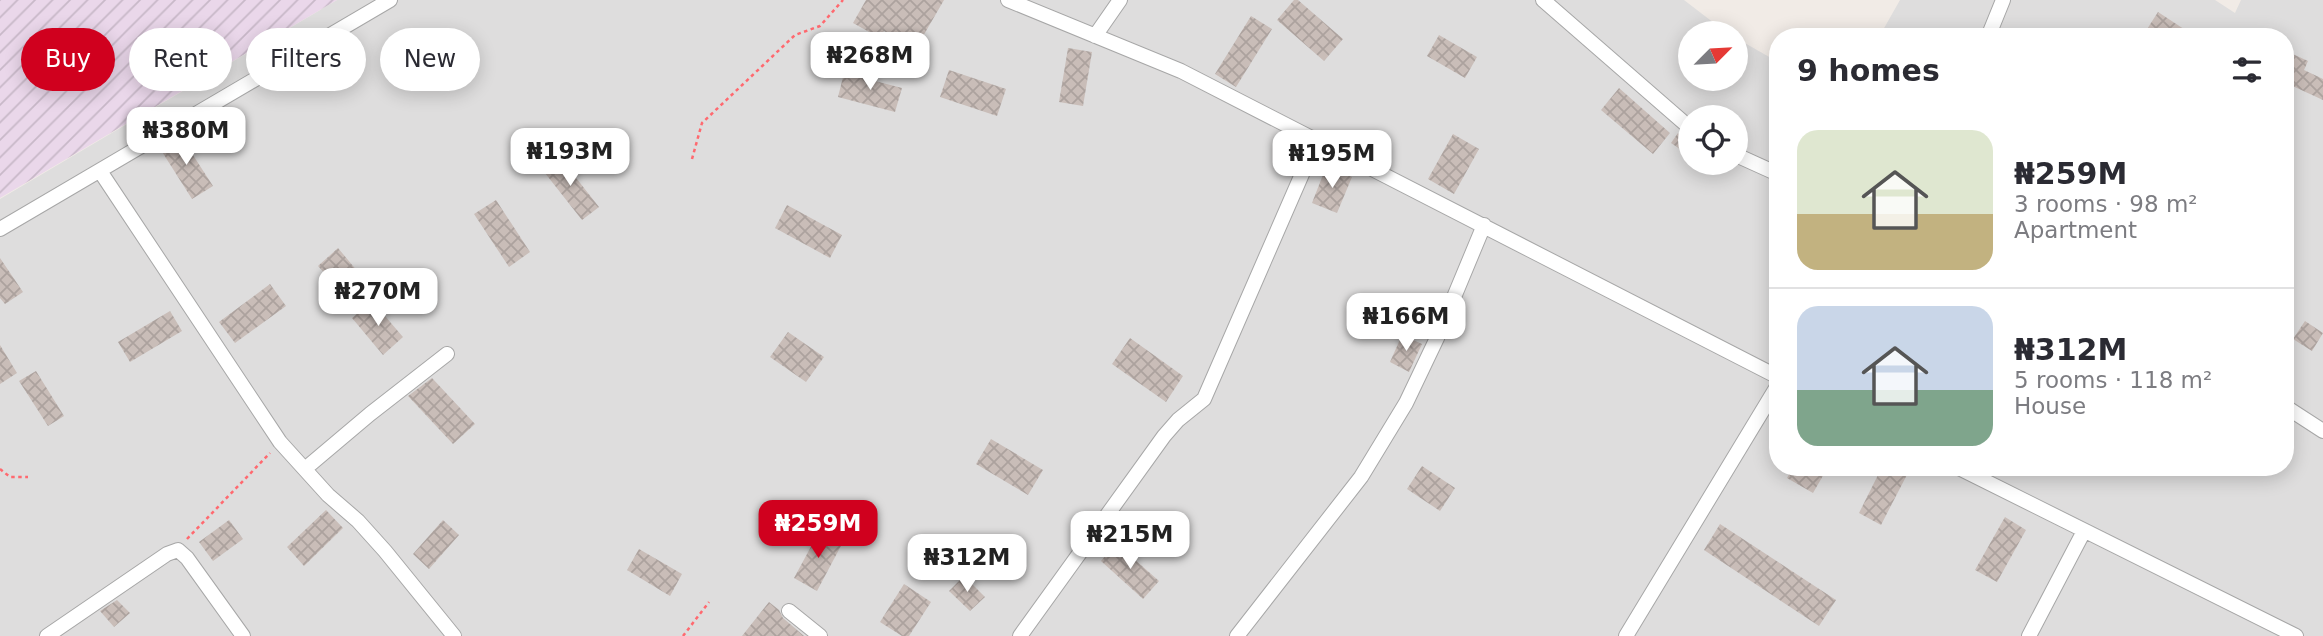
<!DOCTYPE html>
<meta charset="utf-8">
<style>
body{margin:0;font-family:"DejaVu Sans",sans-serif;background:#f7f7f7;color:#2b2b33;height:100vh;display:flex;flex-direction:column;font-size:26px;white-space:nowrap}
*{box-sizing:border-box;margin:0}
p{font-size:23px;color:#7c7c81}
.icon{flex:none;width:38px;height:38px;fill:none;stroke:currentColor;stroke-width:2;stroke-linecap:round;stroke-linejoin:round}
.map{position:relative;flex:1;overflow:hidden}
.panel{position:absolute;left:1769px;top:28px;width:525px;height:448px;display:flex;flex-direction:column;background:#fff;border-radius:28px;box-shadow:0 4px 18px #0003}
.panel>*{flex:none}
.guide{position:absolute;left:21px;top:28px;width:665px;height:63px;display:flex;gap:14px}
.needle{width:46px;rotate:66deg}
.tools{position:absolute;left:1678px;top:21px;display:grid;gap:14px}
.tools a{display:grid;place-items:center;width:70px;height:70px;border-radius:50%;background:#fff;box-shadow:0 4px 18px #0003;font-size:35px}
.price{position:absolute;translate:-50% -60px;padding:0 16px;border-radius:14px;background:#fff;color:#222;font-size:23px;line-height:46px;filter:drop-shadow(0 2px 4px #0008)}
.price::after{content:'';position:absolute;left:50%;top:42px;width:21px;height:16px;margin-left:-10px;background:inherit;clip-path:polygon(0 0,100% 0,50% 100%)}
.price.active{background:#d0001e;color:#fff}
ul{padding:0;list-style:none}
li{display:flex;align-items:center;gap:21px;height:175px;padding:0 28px}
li+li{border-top:2px solid #e1e1e2}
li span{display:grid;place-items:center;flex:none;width:196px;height:140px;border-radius:21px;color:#555}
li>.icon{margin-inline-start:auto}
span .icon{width:84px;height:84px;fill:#fffc;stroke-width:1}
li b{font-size:30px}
h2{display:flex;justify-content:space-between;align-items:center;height:84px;padding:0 28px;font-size:30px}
.tag{padding:0 24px;border-radius:32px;background:#fff;box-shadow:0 4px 18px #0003;font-size:24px;line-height:63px}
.tag.active{background:#d0001e;color:#fff}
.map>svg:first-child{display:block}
</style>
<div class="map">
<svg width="2323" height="636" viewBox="0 0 2323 636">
<defs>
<pattern id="industrial-furrows" width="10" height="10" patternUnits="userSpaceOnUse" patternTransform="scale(1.75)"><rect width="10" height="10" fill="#ead7ea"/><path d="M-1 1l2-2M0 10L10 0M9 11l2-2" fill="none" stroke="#c8b8c8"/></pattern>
<pattern id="building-cross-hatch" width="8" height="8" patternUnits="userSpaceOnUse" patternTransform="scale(1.75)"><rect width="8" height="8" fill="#c9bdb8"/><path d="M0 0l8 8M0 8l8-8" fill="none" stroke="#aca29e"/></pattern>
</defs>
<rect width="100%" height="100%" fill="#f1ebe6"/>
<path fill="#dedddd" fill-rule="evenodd" d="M337 0H1684L1727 33H1690V79H1736V38L1778 62V467H2286V37H1879L1900 0H2215L2235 13 2241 0H2323V636H0V199ZM1690 117H1736V163H1690Z"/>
<path fill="url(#industrial-furrows)" d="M0 0H337L0 198Z"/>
<path fill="url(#building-cross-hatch)" d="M866 0H944L915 50 884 31 880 38 853 23Z
M1294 0H1298L1343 39 1324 61 1277 20Z
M2158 12 2196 37H2142Z
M1251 16 1272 29 1236 87 1215 74Z
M1439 35 1477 57 1465 78 1427 56Z
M1068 48 1092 52 1083 106 1059 102Z
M2286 51 2308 61 2304 70 2323 79V100L2286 83Z
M949 70 1006 89 997 116 940 97Z
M844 73 902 88 895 112 838 97Z
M1619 88 1670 133 1653 154 1601 110Z
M1678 133 1690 141V156L1671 143Z
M1453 134 1479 149 1454 194 1428 179Z
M180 135 213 186 192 199 159 147Z
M558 155 599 207 582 220 541 168Z
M1326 167 1352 177 1337 213 1312 203Z
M496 200 530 252 509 267 474 214Z
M787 205 842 235 830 258 775 228Z
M338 248 358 272 339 289 318 266Z
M0 258 23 292 5 304 0 298Z
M270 284 286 306 235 343 219 322Z
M372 301 403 337 383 355 352 318Z
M170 311 182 331 130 362 118 342Z
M2305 321 2323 333 2312 351 2293 339Z
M788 332 824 357 806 382 770 357Z
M1402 335 1422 344 1409 372 1390 362Z
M1130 338 1183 376 1166 402 1112 364Z
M0 345 17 373 0 384Z
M36 371 64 416 48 426 19 381Z
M432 378 475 424 453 444 408 396Z
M991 439 1043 470 1028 495 976 464Z
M1422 466 1455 488 1440 511 1407 489Z
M1793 467H1828L1813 493 1787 478Z
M1882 467H1911L1881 525 1859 513Z
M326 510 343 528 304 566 287 547Z
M2005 517 2026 530 1997 582 1975 570Z
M229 520 243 539 213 561 199 542Z
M443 520 459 535 429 569 413 554Z
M1720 524 1836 600 1819 626 1704 550Z
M820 530 843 542 817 591 794 578Z
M1116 543 1159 581 1143 599 1101 561Z
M639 549 682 574 670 596 627 570Z
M964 576 985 597 970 611 949 591Z
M904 584 931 602 909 636H902L880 622Z
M117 600 130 613 114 627 100 611Z
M769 602 779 610 783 618 804 636H742Z"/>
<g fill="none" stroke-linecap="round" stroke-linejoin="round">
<g stroke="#a7a7a7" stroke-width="16">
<path id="street" d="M1008 0 1181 71 1778 377
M1543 0 1690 128
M1095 36 1120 0
M1988 37 2003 0
M1736 155 1778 174
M100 171 280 442 328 495 358 521 385 551 454 636
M0 229 390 0
M2286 407 2323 431
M1957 467 2296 636
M306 468 370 414 447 354
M789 611 820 636
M47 636 167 554 178 550 187 558 243 636
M1020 636 1164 436 1178 420 1204 399 1316 142
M1237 636 1361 477 1406 403 1437 338 1484 225
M1626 636 1778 385
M2029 636 2084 531"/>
</g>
<path stroke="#ff696f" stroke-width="2.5" stroke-dasharray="3.5 3.5" stroke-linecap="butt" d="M692 159 702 123 795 35 820 26 843 0
M0 469 10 477H28
M187 539 270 453
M683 636 709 602"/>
<use href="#street" stroke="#fff" stroke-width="14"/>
</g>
</svg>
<div class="tools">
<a><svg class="needle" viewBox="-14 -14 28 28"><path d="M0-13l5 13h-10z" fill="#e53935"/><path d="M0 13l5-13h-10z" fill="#7c7c81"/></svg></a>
<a><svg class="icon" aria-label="locate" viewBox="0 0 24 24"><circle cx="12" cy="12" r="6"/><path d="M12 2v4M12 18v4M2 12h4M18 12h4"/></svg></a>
</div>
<b class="price" style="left:870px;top:92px">₦268M</b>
<b class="price" style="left:186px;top:167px">₦380M</b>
<b class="price" style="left:570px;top:188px">₦193M</b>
<b class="price" style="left:1332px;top:190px">₦195M</b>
<b class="price" style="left:378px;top:328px">₦270M</b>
<b class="price" style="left:1406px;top:353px">₦166M</b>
<b class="price active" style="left:818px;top:560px">₦259M</b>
<b class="price" style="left:1130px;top:571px">₦215M</b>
<b class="price" style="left:967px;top:594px">₦312M</b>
<div class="guide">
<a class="tag active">Buy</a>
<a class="tag">Rent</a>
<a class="tag">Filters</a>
<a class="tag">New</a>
</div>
<section class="panel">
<h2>9 homes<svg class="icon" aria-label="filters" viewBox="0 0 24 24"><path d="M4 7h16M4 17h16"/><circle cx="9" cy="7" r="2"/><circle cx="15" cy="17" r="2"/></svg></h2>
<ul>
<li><span style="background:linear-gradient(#dfe7d0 60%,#c2b280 0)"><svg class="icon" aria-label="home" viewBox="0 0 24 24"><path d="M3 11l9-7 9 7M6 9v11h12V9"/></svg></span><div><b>₦259M</b><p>3 rooms · 98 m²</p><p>Apartment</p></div></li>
<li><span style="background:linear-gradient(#c9d6e8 60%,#7fa58c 0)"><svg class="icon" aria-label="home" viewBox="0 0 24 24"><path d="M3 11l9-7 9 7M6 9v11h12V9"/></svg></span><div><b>₦312M</b><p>5 rooms · 118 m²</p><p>House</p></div></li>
</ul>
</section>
</div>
